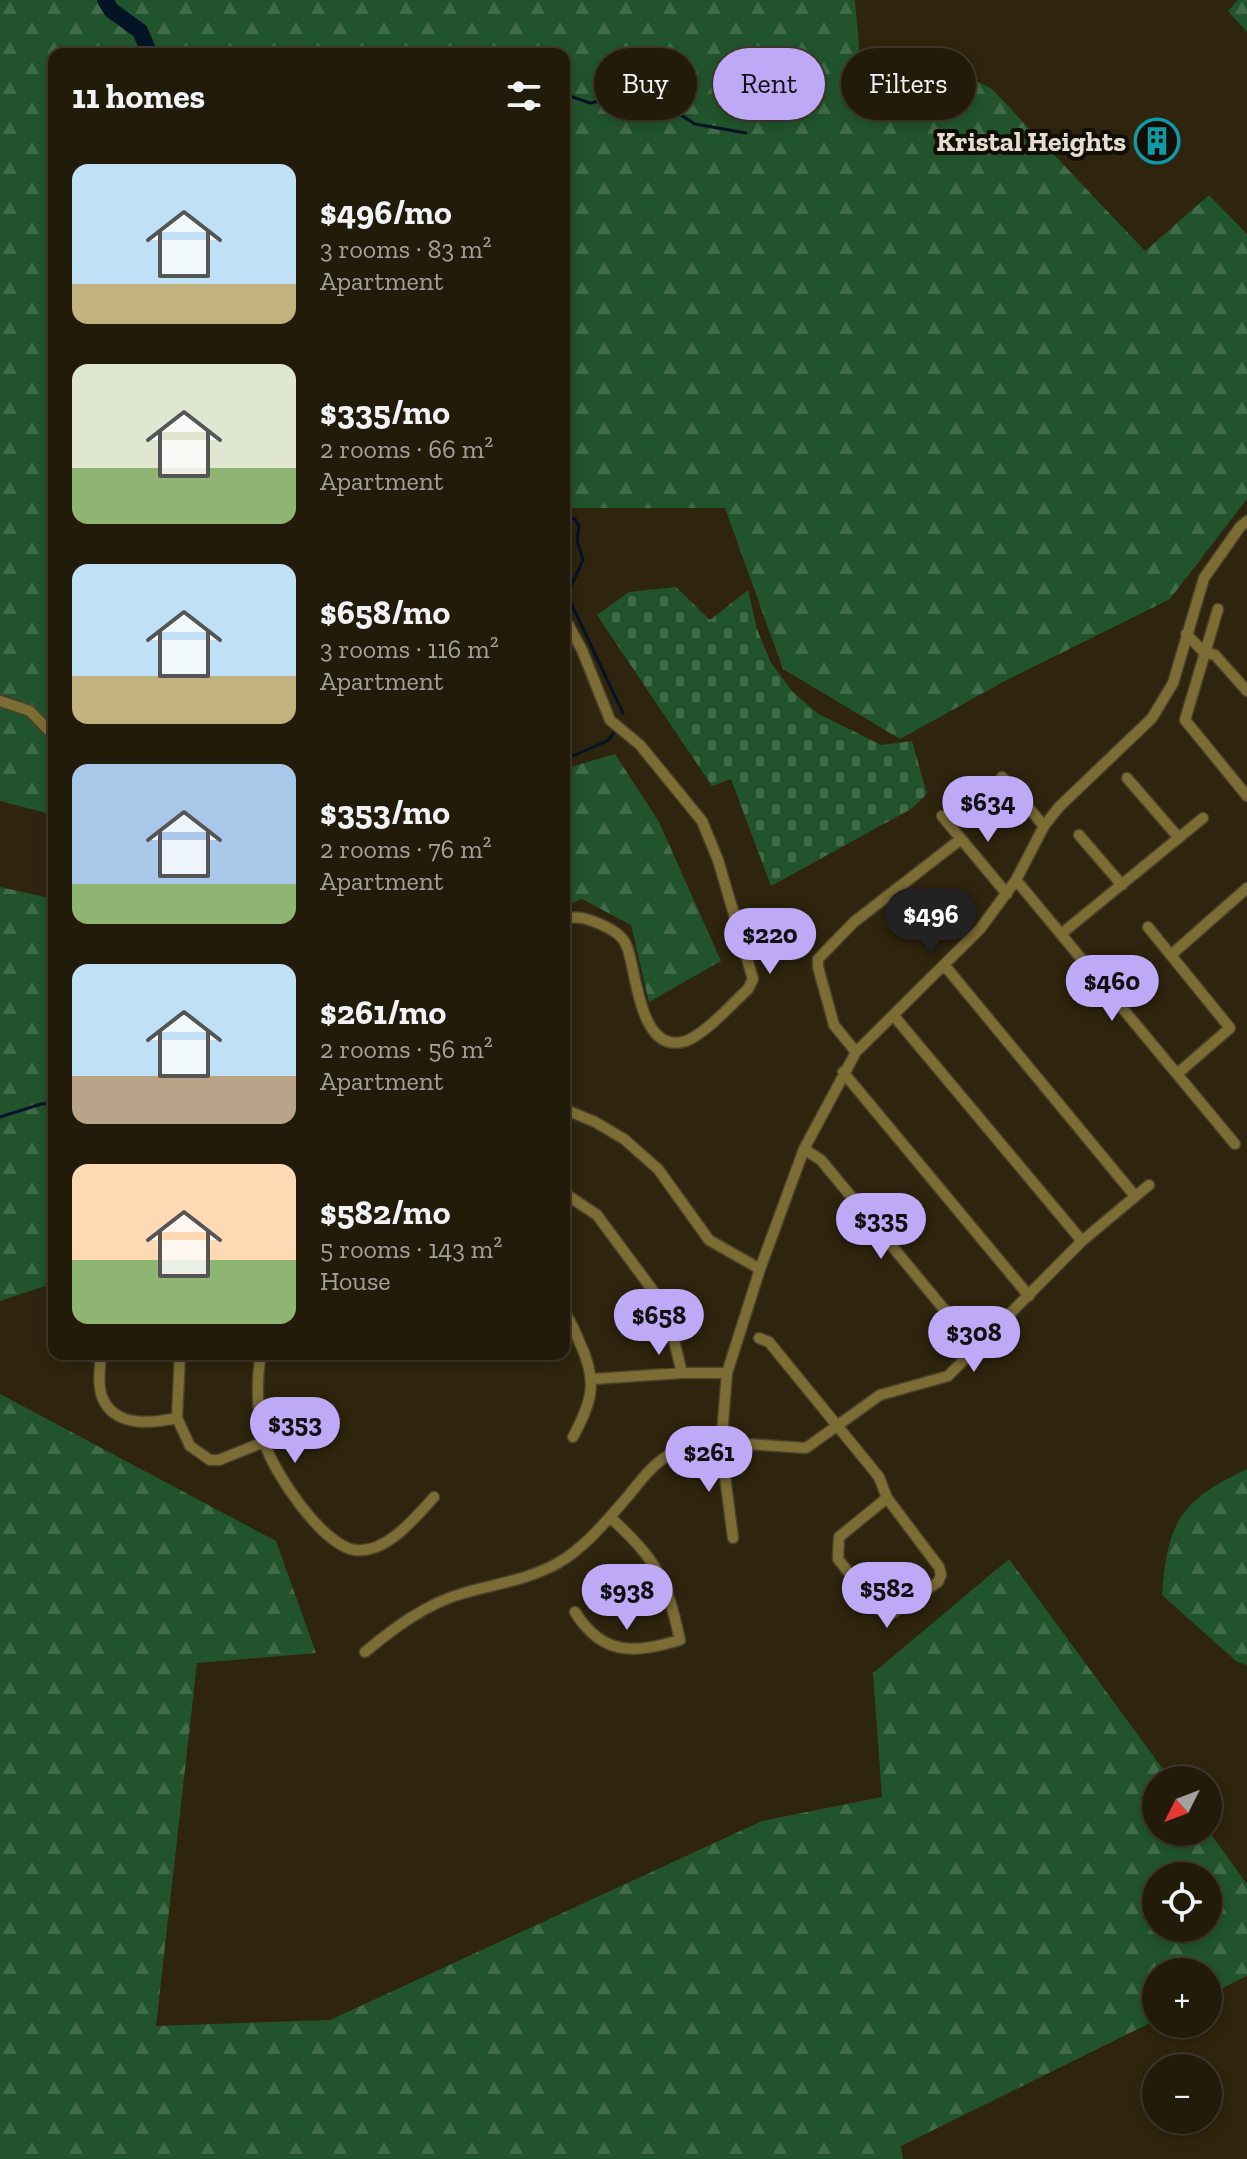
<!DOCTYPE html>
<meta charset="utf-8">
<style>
body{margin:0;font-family:"Zilla Slab",serif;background:#2f2818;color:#f1f3f6;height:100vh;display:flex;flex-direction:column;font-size:30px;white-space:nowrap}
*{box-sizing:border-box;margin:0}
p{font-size:26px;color:#a3a19c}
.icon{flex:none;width:44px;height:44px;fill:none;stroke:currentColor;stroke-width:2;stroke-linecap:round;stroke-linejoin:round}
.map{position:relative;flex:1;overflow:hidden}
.sheet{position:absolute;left:48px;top:48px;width:522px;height:1312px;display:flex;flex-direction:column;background:#231b0a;border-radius:16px;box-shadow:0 4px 12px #0003,0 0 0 2px #40392b}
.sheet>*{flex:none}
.guide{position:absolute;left:594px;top:48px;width:532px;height:72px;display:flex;gap:16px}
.needle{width:52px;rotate:228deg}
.buttons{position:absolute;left:1142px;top:1766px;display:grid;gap:16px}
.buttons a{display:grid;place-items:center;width:80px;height:80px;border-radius:50%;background:#231b0a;box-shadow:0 4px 12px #0003,0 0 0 2px #40392b;font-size:40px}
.price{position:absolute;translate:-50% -68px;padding:0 18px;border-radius:28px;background:#bda9f5;color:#111;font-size:26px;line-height:52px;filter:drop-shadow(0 2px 4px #0008)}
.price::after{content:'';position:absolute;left:50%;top:48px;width:24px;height:18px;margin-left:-12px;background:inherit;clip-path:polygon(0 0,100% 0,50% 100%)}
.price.on{background:#222;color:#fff}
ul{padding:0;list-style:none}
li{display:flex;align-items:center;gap:24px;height:200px;padding:0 24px}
li span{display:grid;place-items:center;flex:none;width:224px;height:160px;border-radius:16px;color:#555}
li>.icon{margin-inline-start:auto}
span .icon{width:96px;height:96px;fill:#fffc;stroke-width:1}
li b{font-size:34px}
h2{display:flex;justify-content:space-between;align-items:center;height:96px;padding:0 24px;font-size:34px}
.pill{padding:0 28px;border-radius:36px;background:#231b0a;box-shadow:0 4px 12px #0003,0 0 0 2px #40392b;font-size:28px;line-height:72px}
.pill.on{background:#bda9f5;color:#111}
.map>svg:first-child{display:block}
</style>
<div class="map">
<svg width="1247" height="2159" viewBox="0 0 1247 2159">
<defs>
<pattern id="forest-firs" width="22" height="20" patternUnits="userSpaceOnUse" patternTransform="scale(2)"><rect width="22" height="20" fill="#21542c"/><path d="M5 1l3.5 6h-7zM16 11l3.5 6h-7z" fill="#416c4a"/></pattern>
<pattern id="cemetery-stones" width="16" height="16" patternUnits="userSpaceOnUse" patternTransform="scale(2)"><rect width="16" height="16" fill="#21542c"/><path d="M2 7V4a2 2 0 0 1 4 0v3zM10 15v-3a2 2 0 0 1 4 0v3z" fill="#416c4a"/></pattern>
</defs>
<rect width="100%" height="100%" fill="#2f240d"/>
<path fill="url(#forest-firs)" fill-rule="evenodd" d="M0 0H855L862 82 947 66 992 89 1145 251 1209 195 1247 234V499L1170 599 1003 682 900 739 783 669 725 508H564V54H54V815L0 801Z
M1238 0H1247V32L1228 11Z
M615 754 659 822 721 961 649 1002 631 925 582 899 564 906V769Z
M0 887 54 899V1283L0 1301Z
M0 1394 276 1541 316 1653 197 1663 156 2026 330 2020 762 1821 882 1797 873 1673 1009 1559 1171 1780H1156V1832L1208 1830 1247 1884V1976L1208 1995V1972H1156V2020L901 2146 903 2159H0ZM1156 1876H1208V1928H1156Z
M1247 1469V1665L1237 1662 1162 1595C1167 1522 1181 1500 1247 1469Z"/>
<path fill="url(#cemetery-stones)" d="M676 587 710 620 748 590 757 629 771 663 793 692 817 713 881 745 912 741 927 794 911 809 771 886 731 779 712 786 597 615 629 592Z"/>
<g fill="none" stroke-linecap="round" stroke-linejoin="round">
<path stroke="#031427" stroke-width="3" d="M564 94 590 103 600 101 610 88 616 93 628 86H636L695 124 746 133
M564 516 575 519 579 526 577 540 583 560 571 586
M569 599 623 713
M564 760 607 741 614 733
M0 1117 41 1104 54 1103"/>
<path stroke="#031427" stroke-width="16" d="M105 0 111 10 140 31 149 52 155 54"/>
<g stroke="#4c422c" stroke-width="13">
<path id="street" d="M1218 609 1185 720 1247 796
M564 617 582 650 610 720 640 745 702 821 718 860 753 979 748 989C733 1003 705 1034 686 1041 639 1056 637 972 627 947 623 935 611 929 600 924 588 919 577 915 564 919
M1186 634 1204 652 1215 655 1247 691
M0 701 30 711 54 736
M1002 777 1044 826
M1127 778 1179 838
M942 816 1007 894
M1079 835 1122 885
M1016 880 1235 1144
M1148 927 1230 1028 1177 1074
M1061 934 1203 818
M1171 955 1247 888
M945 966 1135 1196
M894 1016 1082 1241
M856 1052 834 1025 818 967V959L854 922 961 839
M843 1072 1029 1296
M564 1109 595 1122 624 1139 658 1169 709 1240 760 1269
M804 1149 821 1160 976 1348
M564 1193 597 1215 657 1296 672 1332 682 1373
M564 1312C571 1321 575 1331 579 1341 598 1381 593 1399 573 1437
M759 1338 769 1342 879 1477 887 1498 939 1567 941 1575 938 1582 893 1613 883 1612 875 1606 838 1559 839 1537 887 1498
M101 1354C100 1367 97 1386 103 1399 116 1428 153 1423 177 1418
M180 1354 177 1418 190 1446 210 1460H219L264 1442
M261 1354C256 1381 257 1413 264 1440 271 1470 323 1546 355 1550 386 1554 415 1518 434 1497
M593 1379 682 1373H727
M747 1444 806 1448 880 1395 948 1376 1082 1241 1149 1185
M733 1538 721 1446 727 1373 760 1269 804 1149 856 1052 980 929 1016 880 1044 826 1059 807 1152 718 1173 683 1204 578 1240 527 1247 521
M575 1612C603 1657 635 1653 680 1640 666 1577 657 1561 610 1517
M365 1652C394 1628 427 1603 464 1593 496 1584 530 1579 558 1563 586 1547 608 1519 629 1495 641 1480 655 1461 673 1453 689 1446 705 1446 721 1446"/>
</g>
<use href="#street" stroke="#7c6d35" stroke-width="10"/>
</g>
<defs>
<g id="building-ring" transform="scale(2.3)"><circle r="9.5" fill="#130e05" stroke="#0f9aa8" stroke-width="1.5"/><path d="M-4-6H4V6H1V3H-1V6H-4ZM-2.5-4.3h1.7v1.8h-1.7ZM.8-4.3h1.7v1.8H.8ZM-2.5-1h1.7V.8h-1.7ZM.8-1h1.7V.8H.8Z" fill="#0f9aa8"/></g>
</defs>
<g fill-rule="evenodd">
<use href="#building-ring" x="1157" y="141"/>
</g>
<g text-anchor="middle" stroke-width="8" stroke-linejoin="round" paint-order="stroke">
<g font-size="28" font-weight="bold" fill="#e5ddd0" stroke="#130e05" text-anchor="end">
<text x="1126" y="151">Kristal Heights</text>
</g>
</g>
</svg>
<div class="buttons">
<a><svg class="needle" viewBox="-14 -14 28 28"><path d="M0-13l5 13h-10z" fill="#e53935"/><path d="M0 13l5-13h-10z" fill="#a3a19c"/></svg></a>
<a><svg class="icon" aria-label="locate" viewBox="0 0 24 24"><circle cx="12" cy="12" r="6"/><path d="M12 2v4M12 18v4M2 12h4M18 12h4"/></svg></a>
<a>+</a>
<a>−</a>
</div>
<b class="price" style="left:988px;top:844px">$634</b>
<b class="price on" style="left:931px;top:956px">$496</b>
<b class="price" style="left:770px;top:976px">$220</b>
<b class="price" style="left:1112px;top:1023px">$460</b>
<b class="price" style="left:881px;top:1261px">$335</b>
<b class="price" style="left:659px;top:1357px">$658</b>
<b class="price" style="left:974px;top:1374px">$308</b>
<b class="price" style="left:295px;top:1465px">$353</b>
<b class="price" style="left:709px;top:1494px">$261</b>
<b class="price" style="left:887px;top:1630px">$582</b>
<b class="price" style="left:627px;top:1632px">$938</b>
<div class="guide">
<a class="pill">Buy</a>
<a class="pill on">Rent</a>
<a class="pill">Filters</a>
</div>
<section class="sheet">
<h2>11 homes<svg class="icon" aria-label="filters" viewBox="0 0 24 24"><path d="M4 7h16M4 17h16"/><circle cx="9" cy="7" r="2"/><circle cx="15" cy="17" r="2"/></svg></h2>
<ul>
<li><span style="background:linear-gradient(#bfe0f5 75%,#c2b280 0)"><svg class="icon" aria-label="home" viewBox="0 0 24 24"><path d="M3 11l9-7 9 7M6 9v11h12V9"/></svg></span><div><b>$496/mo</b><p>3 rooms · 83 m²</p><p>Apartment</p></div></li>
<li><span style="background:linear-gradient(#dfe7d0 65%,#8fb573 0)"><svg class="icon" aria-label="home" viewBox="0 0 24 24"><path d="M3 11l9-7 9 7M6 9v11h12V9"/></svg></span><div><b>$335/mo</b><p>2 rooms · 66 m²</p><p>Apartment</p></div></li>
<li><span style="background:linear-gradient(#bfe0f5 70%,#c2b280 0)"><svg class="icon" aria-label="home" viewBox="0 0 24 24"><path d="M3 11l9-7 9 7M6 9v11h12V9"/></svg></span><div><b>$658/mo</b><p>3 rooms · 116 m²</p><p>Apartment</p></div></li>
<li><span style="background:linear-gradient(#a9c7e8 75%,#8fb573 0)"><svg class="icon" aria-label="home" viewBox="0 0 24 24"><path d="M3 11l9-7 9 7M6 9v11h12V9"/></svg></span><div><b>$353/mo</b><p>2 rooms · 76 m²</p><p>Apartment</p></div></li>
<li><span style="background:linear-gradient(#bfe0f5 70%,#b9a48a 0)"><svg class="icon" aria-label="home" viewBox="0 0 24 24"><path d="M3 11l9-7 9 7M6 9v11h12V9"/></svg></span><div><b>$261/mo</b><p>2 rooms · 56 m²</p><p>Apartment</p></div></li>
<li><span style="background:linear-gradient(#ffd9b3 60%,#8fb573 0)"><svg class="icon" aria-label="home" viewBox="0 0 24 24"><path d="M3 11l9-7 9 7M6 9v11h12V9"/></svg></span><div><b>$582/mo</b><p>5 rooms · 143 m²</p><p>House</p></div></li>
</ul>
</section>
</div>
